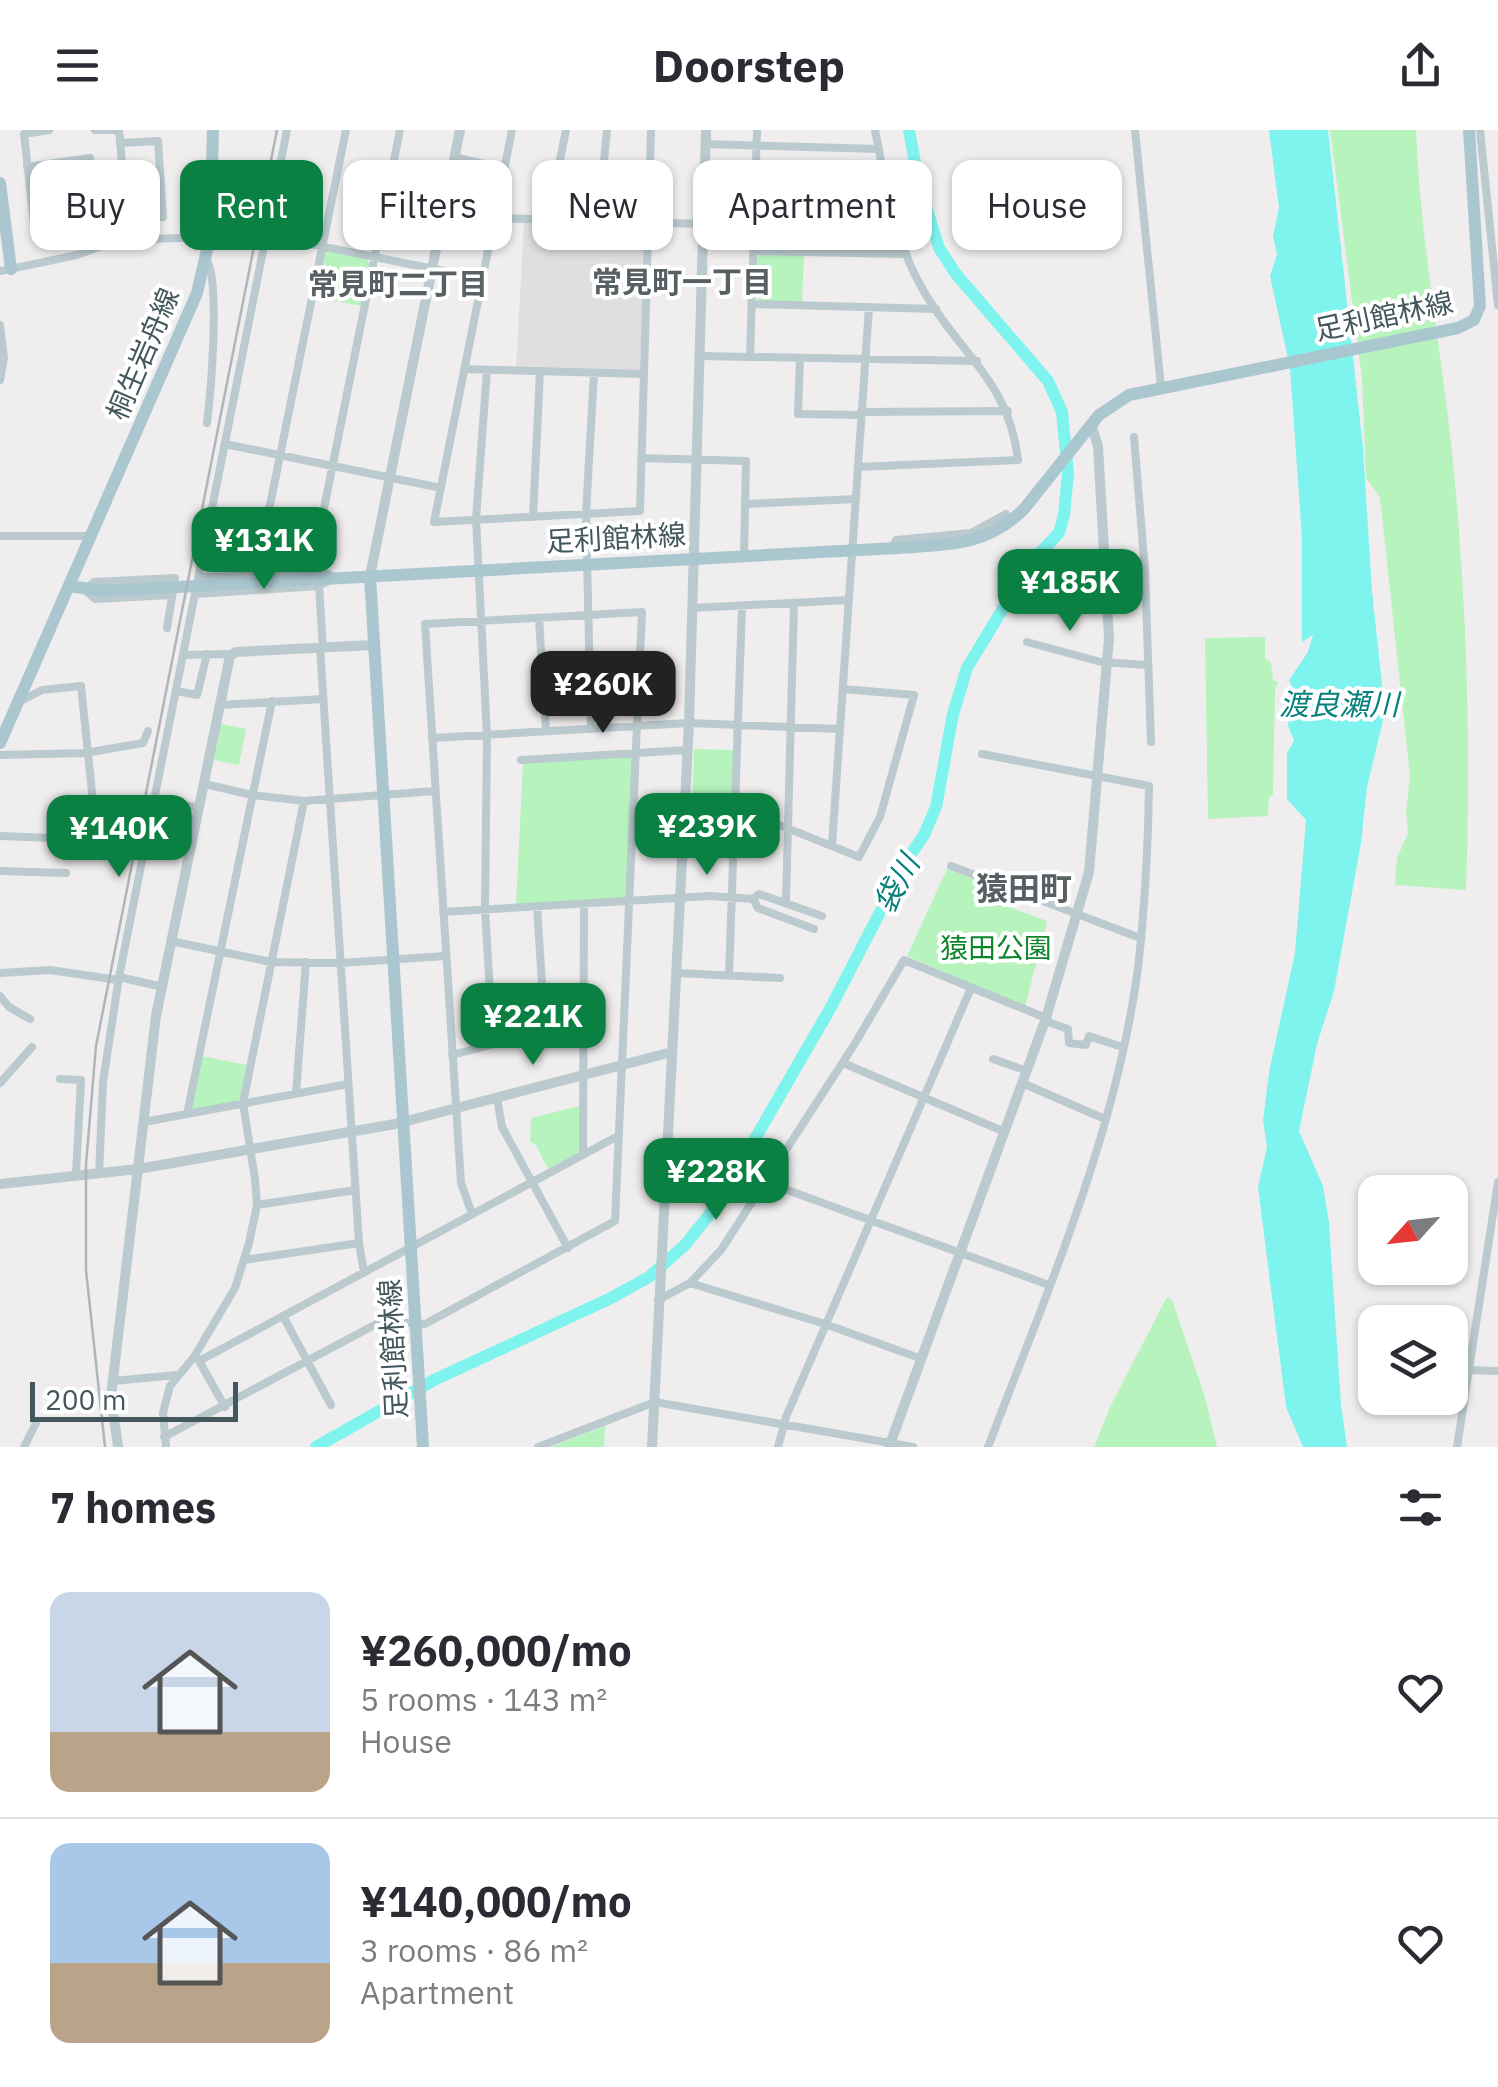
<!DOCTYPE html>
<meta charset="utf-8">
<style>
body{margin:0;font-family:"IBM Plex Sans","Noto Sans JP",sans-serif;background:#f7f7f7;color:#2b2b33;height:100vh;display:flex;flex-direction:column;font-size:38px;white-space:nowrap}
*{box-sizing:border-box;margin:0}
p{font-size:32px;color:#7c7c81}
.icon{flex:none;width:55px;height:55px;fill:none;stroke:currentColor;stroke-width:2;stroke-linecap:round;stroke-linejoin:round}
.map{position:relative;height:1317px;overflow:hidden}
.side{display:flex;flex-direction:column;background:#fff;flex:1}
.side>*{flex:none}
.guide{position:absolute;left:30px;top:30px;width:1440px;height:90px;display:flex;gap:20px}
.needle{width:65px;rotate:243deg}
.controls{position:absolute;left:1358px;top:1045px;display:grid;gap:20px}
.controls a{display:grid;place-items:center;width:110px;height:110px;border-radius:20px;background:#fff;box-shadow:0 2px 8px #0004;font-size:50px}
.scale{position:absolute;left:30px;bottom:25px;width:208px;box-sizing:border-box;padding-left:10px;border:5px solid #44575c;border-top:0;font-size:28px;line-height:35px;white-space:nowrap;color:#44575c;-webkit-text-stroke:8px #fff;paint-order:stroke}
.price{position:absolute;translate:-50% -85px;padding:0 22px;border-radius:20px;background:#0b8043;color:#fff;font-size:32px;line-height:65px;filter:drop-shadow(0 2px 5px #0008)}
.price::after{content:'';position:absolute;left:50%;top:60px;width:30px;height:22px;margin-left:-15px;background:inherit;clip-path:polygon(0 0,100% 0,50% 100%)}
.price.on{background:#222;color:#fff}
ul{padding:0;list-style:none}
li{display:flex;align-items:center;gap:30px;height:250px;padding:0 50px}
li+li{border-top:2px solid #e1e1e2}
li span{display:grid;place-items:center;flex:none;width:280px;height:200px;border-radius:20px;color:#555}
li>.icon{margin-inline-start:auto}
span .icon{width:120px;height:120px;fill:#fffc;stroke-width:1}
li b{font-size:42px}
h2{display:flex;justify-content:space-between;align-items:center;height:120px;padding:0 50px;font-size:42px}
.pill{padding:0 35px;border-radius:20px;background:#fff;box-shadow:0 2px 8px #0004;font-size:35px;line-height:90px}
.pill.on{background:#0b8043;color:#fff}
header{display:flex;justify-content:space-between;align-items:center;height:130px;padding:0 50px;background:#fff;font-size:45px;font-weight:700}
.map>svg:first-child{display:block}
</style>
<header><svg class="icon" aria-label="menu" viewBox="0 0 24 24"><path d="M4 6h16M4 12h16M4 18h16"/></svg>Doorstep<svg class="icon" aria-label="share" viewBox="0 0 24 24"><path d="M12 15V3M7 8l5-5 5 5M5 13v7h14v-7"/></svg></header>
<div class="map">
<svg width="1498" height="1317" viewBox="0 0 1498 1317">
<rect width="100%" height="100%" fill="#f0edee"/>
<path fill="#e1dee0" d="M524 92 642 96 645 99 640 239 637 242 516 239Z"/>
<path fill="#b6f3bd" d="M1330 0H1416C1420 112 1443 228 1454 341 1467 481 1471 619 1466 760L1395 755 1397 728 1408 703 1406 682 1410 646 1380 367 1366 348 1362 248Z
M329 121 366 128 369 133 361 176 316 167 324 124Z
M760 124 804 125 802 172 759 171 755 166 756 130Z
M1265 507V529L1271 532 1273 550 1278 552 1275 560 1273 664 1269 668 1268 686 1208 689 1205 508Z
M221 594 246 599 239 635 214 630Z
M694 619 735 620 734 681H692Z
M635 626 628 764 624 769 516 774 523 633Z
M947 739 986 754 982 767 1047 791 1025 877 907 826Z
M201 926 247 935 240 971 195 981 190 978Z
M579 976 580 1018 577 1024 548 1039 536 1015 530 1012 531 988Z
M1167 1167 1172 1170 1205 1267 1217 1317H1094L1112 1273Z
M605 1296 604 1317H551Z"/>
<path fill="#7ff4ee" d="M1269 0H1328L1363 318 1372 461 1385 582 1367 657 1361 713 1334 861 1317 914 1299 1001 1323 1056 1329 1093 1341 1275 1347 1317H1303L1286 1277 1258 1057 1267 1017 1263 990 1269 942 1295 823 1306 690 1287 669V623L1294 611 1288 596 1289 569 1293 568V560L1289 550 1308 522 1313 505 1302 512V408L1290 238 1270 146 1277 124 1273 106 1279 78Z"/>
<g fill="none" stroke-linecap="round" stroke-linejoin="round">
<path stroke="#7ff4ee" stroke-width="12" d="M316 1317 434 1250 609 1169 649 1147 686 1114 712 1081 756 1007 831 877 907 730 924 705 936 677 953 584 967 538 1031 432 1059 403 1064 385 1068 343 1062 282 1048 251 956 144 939 118 919 54 909 0"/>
<path stroke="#bacace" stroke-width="8" d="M49 0 24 4 35 102 101 97
M95 0H116
M119 0 127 88
M512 0 434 392 640 381 651 0
M1135 0 1161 257
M1480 0 1498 175
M705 14 879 19
M454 27 505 39
M27 37 90 28 94 64 31 71
M755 68 888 72
M495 88 703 94
M548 89 566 0
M598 91 607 0
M266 105 483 149
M104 113 101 97 107 91 163 87 158 11 120 13
M753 121 904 124
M207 130C220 155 211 261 207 293
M0 141 77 125 117 110 210 107
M752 174 936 179
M0 195 4 228 0 250
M700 226 977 231
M750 227 757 0
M800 228 798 284 861 285
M464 239 643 244
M487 240 476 389 487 605 485 779 493 914
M861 282 1008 281
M1134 307 1145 441 1151 612
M225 314 441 358
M641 328 746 331 744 427
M858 337 1018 330C1009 254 966 229 929 170 895 116 887 61 875 0
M745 374 856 369
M533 387 540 241
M0 406H91
M892 418 896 410 971 403 1006 384
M1105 441H1145
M311 443 400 0
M256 444 346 0
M199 447 328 444
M319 456 323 518
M196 464 319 456 327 452
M693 478 849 470
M539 488 546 601
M167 498 175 448 94 452 85 460 95 469 172 465
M1027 512 1101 532 1147 535
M320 518 359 1113 364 1142
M183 525 232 524
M177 561 197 565 207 524
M19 572 42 560 81 556 92 662 88 716
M221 575 323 569
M591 599 586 384 594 243
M432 608 689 593 840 599
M982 624 1149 656C1148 717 1145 777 1138 838 1116 1004 1047 1162 988 1317
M0 625 85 623 143 613 148 601
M521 630 688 620
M205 654 252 665 304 671 435 661
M155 669 199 678
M737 678 859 727 880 687 914 565 843 559
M0 706 52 708 64 713 107 718
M832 715 869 177
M951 736 1140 808
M0 741 66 743
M753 769 758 778 814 799
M786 771 794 473
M537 776 545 900
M443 782 710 766 753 769 759 764 822 786
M171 811 271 832 340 833 446 826
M0 843 50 840 118 850
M677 843 780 848
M729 846 742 476
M119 847 163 857
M0 866 9 877 30 889
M1045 891 1068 899 1069 913 1086 915 1089 906 1122 917
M452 925 583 891
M993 929 1027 941
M843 933 1005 1002
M60 949 81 950 76 1045
M0 953 32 917
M1022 953 1105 989
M296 963 306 832
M497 968 502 997 568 1118
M187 984 272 571
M144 992 348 954
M583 1024 584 774
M99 1044 103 952 119 847 287 0
M765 1052 1049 1155
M257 1075 355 1060
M244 1130 359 1113
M690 1153 825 1194 922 1229
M658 1170 690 1153 721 1120 854 915 904 830 1046 888
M283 1186 331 1275
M198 1229 225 1277
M201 1230 618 1006
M1468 1240 1498 1241
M113 1251 177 1245
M164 1307 382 1191 425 1194 615 1091 642 482 425 494 461 1053 472 1084
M24 1317 37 1291
M166 1317 163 1283 170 1256 194 1227 235 1158 249 1113 257 1075 255 1049 243 973 304 671
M538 1317 655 1272 913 1317
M778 1317 786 1287 971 858
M1457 1317 1498 1052"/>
<path stroke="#bacace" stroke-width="10" d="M370 446 460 0
M0 1054 138 1039 395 994 672 922
M118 1317 111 1266 156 886 230 526 236 522 373 515
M652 1317 689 593 706 0
M889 1317 1046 888 1089 742 1109 508 1098 316 1091 294"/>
<path stroke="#aac7cf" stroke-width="12" d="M0 53 11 139
M370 446 423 1317
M69 456 103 461 897 418C948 414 986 417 1024 379L1099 285 1129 265 1458 198 1474 190 1480 176 1469 0
M0 613 197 163 210 107 213 0"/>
<path stroke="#afb5b8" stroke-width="2.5" d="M105 1317 86 1140V1034L96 916 277 0"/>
</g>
<g text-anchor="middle" stroke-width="8" stroke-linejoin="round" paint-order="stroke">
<g font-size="28" fill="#44575c" stroke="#fff">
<text transform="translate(1384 186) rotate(-12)" y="10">足利館林線</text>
<text transform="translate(143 224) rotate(-67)" y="10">桐生岩舟線</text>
<text transform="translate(616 408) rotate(-3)" y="10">足利館林線</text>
<text transform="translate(393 1219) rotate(-93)" y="10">足利館林線</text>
</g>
<g font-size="28" fill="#0d852a" stroke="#fff">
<text x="996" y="828">猿田公園</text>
</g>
<g font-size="30" font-weight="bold" fill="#596063" stroke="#fff">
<text x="682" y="163">常見町一丁目</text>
<text x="398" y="165">常見町二丁目</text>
</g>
<g font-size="30" font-style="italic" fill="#05827b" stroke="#fff">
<text x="1339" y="585">渡良瀬川</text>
<text transform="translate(897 754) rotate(-61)" y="10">袋川</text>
</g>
<g font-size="32" font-weight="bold" fill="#596063" stroke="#fff">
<text x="1024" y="770">猿田町</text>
</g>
</g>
</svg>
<div class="controls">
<a><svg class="needle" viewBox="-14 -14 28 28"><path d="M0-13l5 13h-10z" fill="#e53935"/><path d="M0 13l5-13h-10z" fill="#7c7c81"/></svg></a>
<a><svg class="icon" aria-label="layers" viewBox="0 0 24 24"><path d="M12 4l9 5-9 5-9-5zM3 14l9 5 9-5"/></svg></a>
</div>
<div class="scale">200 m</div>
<b class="price" style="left:264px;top:462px">¥131K</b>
<b class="price" style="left:1070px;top:504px">¥185K</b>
<b class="price on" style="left:603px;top:606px">¥260K</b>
<b class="price" style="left:707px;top:748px">¥239K</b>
<b class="price" style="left:119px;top:750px">¥140K</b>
<b class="price" style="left:533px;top:938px">¥221K</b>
<b class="price" style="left:716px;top:1093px">¥228K</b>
<div class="guide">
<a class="pill">Buy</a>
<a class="pill on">Rent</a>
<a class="pill">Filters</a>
<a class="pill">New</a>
<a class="pill">Apartment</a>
<a class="pill">House</a>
</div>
</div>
<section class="side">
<h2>7 homes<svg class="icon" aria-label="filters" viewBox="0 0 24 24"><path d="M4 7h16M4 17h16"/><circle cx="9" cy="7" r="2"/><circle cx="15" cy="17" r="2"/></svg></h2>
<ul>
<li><span style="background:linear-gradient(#c9d6e8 70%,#b9a48a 0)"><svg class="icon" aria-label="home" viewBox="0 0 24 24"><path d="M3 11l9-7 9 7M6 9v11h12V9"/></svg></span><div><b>¥260,000/mo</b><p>5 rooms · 143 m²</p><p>House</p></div><svg class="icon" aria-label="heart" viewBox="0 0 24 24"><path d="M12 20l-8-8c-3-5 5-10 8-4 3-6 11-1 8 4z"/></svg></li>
<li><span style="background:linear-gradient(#a9c7e8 60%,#b9a48a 0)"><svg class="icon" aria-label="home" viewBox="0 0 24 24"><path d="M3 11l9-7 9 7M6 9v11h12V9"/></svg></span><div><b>¥140,000/mo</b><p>3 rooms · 86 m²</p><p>Apartment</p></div><svg class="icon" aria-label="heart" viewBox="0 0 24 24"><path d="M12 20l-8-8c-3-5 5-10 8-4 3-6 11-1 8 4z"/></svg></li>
</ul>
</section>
